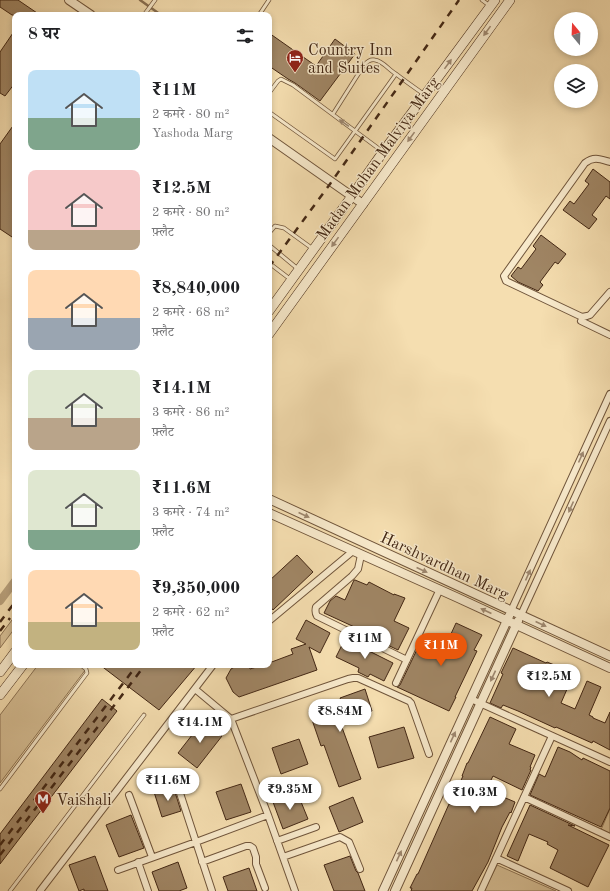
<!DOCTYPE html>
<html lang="hi">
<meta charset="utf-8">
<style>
body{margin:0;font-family:"Old Standard TT","Noto Serif Devanagari",serif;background:#f6f6f6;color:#202124;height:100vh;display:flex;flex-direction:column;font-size:15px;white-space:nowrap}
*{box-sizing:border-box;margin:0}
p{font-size:13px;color:#757577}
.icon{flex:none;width:22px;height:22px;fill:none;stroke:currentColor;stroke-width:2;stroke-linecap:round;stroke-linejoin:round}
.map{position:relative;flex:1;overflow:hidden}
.panel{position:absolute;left:12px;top:12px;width:260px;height:656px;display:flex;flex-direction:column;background:#fff;border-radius:8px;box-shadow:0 2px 6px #0003}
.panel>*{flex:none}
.needle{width:26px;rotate:341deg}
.tools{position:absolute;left:554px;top:12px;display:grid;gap:8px}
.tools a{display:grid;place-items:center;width:44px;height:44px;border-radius:50%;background:#fff;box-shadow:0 2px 6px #0003;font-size:20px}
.price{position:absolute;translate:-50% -34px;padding:0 9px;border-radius:14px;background:#fff;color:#222;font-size:13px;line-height:26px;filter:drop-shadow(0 1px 2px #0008)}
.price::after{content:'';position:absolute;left:50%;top:24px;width:12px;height:9px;margin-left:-6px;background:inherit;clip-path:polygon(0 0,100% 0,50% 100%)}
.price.active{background:#ea580c;color:#fff}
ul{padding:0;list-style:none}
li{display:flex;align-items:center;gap:12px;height:100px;padding:0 16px}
li span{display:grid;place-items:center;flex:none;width:112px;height:80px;border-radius:8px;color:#555}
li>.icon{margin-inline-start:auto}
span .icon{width:48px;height:48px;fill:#fffc;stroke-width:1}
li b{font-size:17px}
h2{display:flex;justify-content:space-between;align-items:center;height:48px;padding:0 16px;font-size:17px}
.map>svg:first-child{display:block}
</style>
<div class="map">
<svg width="610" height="891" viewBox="0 0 610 891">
<rect width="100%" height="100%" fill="#f5deb0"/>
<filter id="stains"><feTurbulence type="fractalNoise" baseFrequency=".005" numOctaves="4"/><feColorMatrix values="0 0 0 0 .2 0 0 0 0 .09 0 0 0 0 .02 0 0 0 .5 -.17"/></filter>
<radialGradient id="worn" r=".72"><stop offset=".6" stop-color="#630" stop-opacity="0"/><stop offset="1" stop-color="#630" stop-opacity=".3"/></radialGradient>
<path fill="#d7bf95" stroke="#8d7354" d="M15 616V628L0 648V636Z
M38 665H89L0 783V715Z
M610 809V837L600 832Z
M497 865 556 891H484Z"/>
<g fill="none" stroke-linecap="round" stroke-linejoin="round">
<path stroke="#897052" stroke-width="2.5" d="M140 0 161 15"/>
<path stroke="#b8a07b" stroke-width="8" d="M0 601 15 581"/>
</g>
<path fill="#a08665" stroke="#432714" d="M0 0H18L40 15H12L0 7Z
M15 30V83L5 96 0 93V52Z
M269 33 316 66 335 39 355 54 320 101 295 83 288 79 269 66Z
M15 123V239L0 229V144Z
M593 169 610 182V199L606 196 592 215 597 219 589 229 563 210 570 201 574 204 589 184 585 181Z
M541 235 566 254 558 264 555 262 540 282 543 285 538 291 518 282 511 276 518 267 521 269 536 249 533 246Z
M297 555 313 572 273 610 269 605V581Z
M354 580H355L367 585 369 582 394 595V594L405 598 394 621 409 628 398 650 373 638 374 636 324 613 330 601 336 596 345 600Z
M306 620 330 633 320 653 309 647 317 670 239 697 233 692 226 678 231 669 238 665H249L250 669 263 665H269V663L293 654 291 649 306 644 296 639Z
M456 623 482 635 474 650 477 651 455 697H456L449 711 397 687 400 685 423 637 445 647Z
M345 639 393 663 384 681 370 674 368 677 358 672 359 668 336 657Z
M513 648 546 663 547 662 574 673 561 703 575 709 587 681 601 687 589 715 593 717V718L605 723 610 712V750L593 741 592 743 556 727 555 728 518 711 503 705 501 708 490 703 503 674 501 673Z
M100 665H197L159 710Z
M365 689 372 711 340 722 361 779 339 787 324 745 321 746 309 711 341 700 340 698Z
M102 699 117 711 0 864V834Z
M490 717 516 729 509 744 535 755 530 767H531L530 770H531L522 790 493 776 487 788 490 789 489 791 515 802 511 813 510 812 502 827 488 862 472 891H411L412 888H410L417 874H418L449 804 450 805 458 789H457L463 776H462L467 763H468Z
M203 721 222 736 197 768 178 753Z
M404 727 414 758 378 768 369 737Z
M299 739 308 764 281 774 272 748Z
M558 747 570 752 582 760 583 758 610 771V808L601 827 530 795 539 774 545 777Z
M241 784 251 812 226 820 216 792Z
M173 786 181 811 162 817 154 792Z
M297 792 308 819 283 829 273 802Z
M353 797 363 822 339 832 329 807Z
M530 805 575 826 568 825 609 845 588 887 550 868 558 850 547 844 548 842 529 834 518 861 507 856Z
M131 815 144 848 119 857 106 825Z
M95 856 108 891H84V889L79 891 69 865Z
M350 856 356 871 358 873 365 891H334L324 865Z
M178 862 187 888 179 891H159L152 872Z
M249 868 257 891H228L223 877Z"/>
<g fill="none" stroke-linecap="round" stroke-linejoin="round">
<g stroke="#70553b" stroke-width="4.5">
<path id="service" d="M482 0 490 6
M144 15 155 0
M259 15 269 0
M269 93 278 81 281 79 293 85 382 151
M269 112 335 159 396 74
M333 114 364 65C367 62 370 59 375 60 383 61 389 70 396 74 405 81 415 88 425 95
M269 233 275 226 284 228 313 249
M269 245 298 269
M269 263 290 279
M0 789 87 673 86 669 81 665
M10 891 144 715"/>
</g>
<g stroke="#70553b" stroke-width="8">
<path id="minor" d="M610 162C600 159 594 156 585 163L504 276 506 281 582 317 587 316 590 315 610 292
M581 321 610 335
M361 555 358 569 352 576 316 607C315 611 315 613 317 616L407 660
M511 611 610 394
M521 615 610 421
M269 621 353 551
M396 683 440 589
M195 689 231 719 268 815 295 891
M471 699 610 762
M231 719 348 679 353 678H358L409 701 411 703 429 754
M177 784 212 891
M129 795 152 857
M524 797 610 837
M277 841 316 827
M283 857 340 837 349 842 360 869
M496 858 568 891
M138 862 148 891
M202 862 246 846H250L253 848 256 857V864L265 888
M118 870 196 842 268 815
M40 891 213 665
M481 891 552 736"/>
</g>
<g stroke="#70553b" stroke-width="10">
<path id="tertiary" d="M69 0 91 15
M269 138 363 204
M269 499 610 656
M269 513 456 597 610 668
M383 891 509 616
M395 891 518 621"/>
</g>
<g stroke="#432714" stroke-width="10">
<path id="secondary" d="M269 311 352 196 383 152 495 0
M269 334 510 0
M0 672 15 652
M0 695 23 665"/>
</g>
<use href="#service" stroke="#f8eacc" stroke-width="3"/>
<use href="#minor" stroke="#f8eacc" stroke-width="6"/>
<use href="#tertiary" stroke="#f8eacc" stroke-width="8"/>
<use href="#secondary" stroke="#f8eacc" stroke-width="9"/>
<path stroke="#432714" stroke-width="2.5" stroke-dasharray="7 7" stroke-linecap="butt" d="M269 267 330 184 459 0
M0 622 15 602
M0 631 10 618
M0 845 137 665
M0 855 145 665"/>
</g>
<defs><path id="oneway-solid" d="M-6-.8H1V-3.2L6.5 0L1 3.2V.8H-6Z"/></defs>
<g fill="#9e8870">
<use href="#oneway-solid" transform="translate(487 31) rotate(126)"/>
<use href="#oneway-solid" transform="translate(448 64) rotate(-54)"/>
<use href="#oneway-solid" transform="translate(344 123) rotate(-145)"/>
<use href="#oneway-solid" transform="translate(411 137) rotate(126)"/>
<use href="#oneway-solid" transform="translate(335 242) rotate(126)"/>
<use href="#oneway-solid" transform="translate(581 457) rotate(-66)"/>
<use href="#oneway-solid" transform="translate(571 507) rotate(114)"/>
<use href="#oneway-solid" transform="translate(304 515) rotate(25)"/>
<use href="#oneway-solid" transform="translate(422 570) rotate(25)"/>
<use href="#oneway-solid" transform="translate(528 575) rotate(-66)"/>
<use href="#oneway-solid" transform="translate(486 611) rotate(-155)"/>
<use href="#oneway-solid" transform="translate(541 624) rotate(25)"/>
<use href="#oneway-solid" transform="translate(493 676) rotate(115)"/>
<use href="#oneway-solid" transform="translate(453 737) rotate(-65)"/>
<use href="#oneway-solid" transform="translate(399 856) rotate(-65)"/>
</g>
<defs>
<g id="hotel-pin" transform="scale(0.9)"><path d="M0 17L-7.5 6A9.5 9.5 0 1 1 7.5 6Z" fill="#8f2418" stroke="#f8eacc"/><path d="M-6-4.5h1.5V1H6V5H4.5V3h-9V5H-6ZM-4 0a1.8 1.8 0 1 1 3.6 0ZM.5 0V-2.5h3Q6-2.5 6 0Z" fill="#fff"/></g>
<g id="metro-pin" transform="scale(0.9)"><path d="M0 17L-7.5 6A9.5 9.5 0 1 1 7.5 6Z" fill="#8f2418" stroke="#f8eacc"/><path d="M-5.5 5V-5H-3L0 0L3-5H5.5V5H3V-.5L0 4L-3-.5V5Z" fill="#fff"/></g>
</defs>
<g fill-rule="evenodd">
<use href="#hotel-pin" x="295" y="58"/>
<use href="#metro-pin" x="43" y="799"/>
</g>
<g text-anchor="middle" stroke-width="3" stroke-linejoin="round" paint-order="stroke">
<g font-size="16" fill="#432714" stroke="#f8eacc" text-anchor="start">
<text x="308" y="55">Country Inn<tspan x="308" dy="18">and Suites</tspan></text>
<text x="56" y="805">Vaishali</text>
</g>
<g font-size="16" fill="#432714" stroke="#f8eacc">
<text transform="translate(377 158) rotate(-54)" y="6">Madan Mohan Malviya Marg</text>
<text transform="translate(445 565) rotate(25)" y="6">Harshvardhan Marg</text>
</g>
</g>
<rect width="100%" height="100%" filter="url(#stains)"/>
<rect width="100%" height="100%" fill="url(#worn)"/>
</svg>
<div class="tools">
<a><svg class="needle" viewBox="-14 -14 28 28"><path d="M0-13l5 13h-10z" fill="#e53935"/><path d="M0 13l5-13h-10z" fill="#757577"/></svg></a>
<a><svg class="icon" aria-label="layers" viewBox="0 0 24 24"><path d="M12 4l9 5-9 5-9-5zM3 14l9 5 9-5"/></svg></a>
</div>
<b class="price" style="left:365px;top:660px">₹11M</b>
<b class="price active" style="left:441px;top:667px">₹11M</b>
<b class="price" style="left:549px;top:698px">₹12.5M</b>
<b class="price" style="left:340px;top:733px">₹8.84M</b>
<b class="price" style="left:200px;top:744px">₹14.1M</b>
<b class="price" style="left:168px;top:802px">₹11.6M</b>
<b class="price" style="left:290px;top:811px">₹9.35M</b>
<b class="price" style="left:475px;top:814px">₹10.3M</b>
<section class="panel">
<h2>8 घर<svg class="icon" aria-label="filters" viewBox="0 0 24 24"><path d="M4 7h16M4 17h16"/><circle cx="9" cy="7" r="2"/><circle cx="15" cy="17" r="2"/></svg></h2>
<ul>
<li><span style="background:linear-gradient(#bfe0f5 60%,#7fa58c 0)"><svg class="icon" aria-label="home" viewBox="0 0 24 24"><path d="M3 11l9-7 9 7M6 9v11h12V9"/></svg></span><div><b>₹11M</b><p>2 कमरे · 80 m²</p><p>Yashoda Marg</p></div></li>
<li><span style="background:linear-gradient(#f6c9c9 75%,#b9a48a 0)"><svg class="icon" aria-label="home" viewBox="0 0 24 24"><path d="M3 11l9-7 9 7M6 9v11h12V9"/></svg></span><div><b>₹12.5M</b><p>2 कमरे · 80 m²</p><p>फ़्लैट</p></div></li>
<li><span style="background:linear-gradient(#ffd9b3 60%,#9aa5b1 0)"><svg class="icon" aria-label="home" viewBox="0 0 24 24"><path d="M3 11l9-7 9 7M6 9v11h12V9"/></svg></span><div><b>₹8,840,000</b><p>2 कमरे · 68 m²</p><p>फ़्लैट</p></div></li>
<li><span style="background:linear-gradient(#dfe7d0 60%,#b9a48a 0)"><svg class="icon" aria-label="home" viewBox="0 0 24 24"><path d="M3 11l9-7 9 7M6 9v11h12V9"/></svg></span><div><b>₹14.1M</b><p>3 कमरे · 86 m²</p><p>फ़्लैट</p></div></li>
<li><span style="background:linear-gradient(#dfe7d0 75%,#7fa58c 0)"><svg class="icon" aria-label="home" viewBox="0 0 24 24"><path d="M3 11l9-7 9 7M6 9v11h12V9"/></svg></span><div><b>₹11.6M</b><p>3 कमरे · 74 m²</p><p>फ़्लैट</p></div></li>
<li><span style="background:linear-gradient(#ffd9b3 65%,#c2b280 0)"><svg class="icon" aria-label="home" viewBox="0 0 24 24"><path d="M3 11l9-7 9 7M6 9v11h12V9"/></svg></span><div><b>₹9,350,000</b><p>2 कमरे · 62 m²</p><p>फ़्लैट</p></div></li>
</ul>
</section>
</div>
